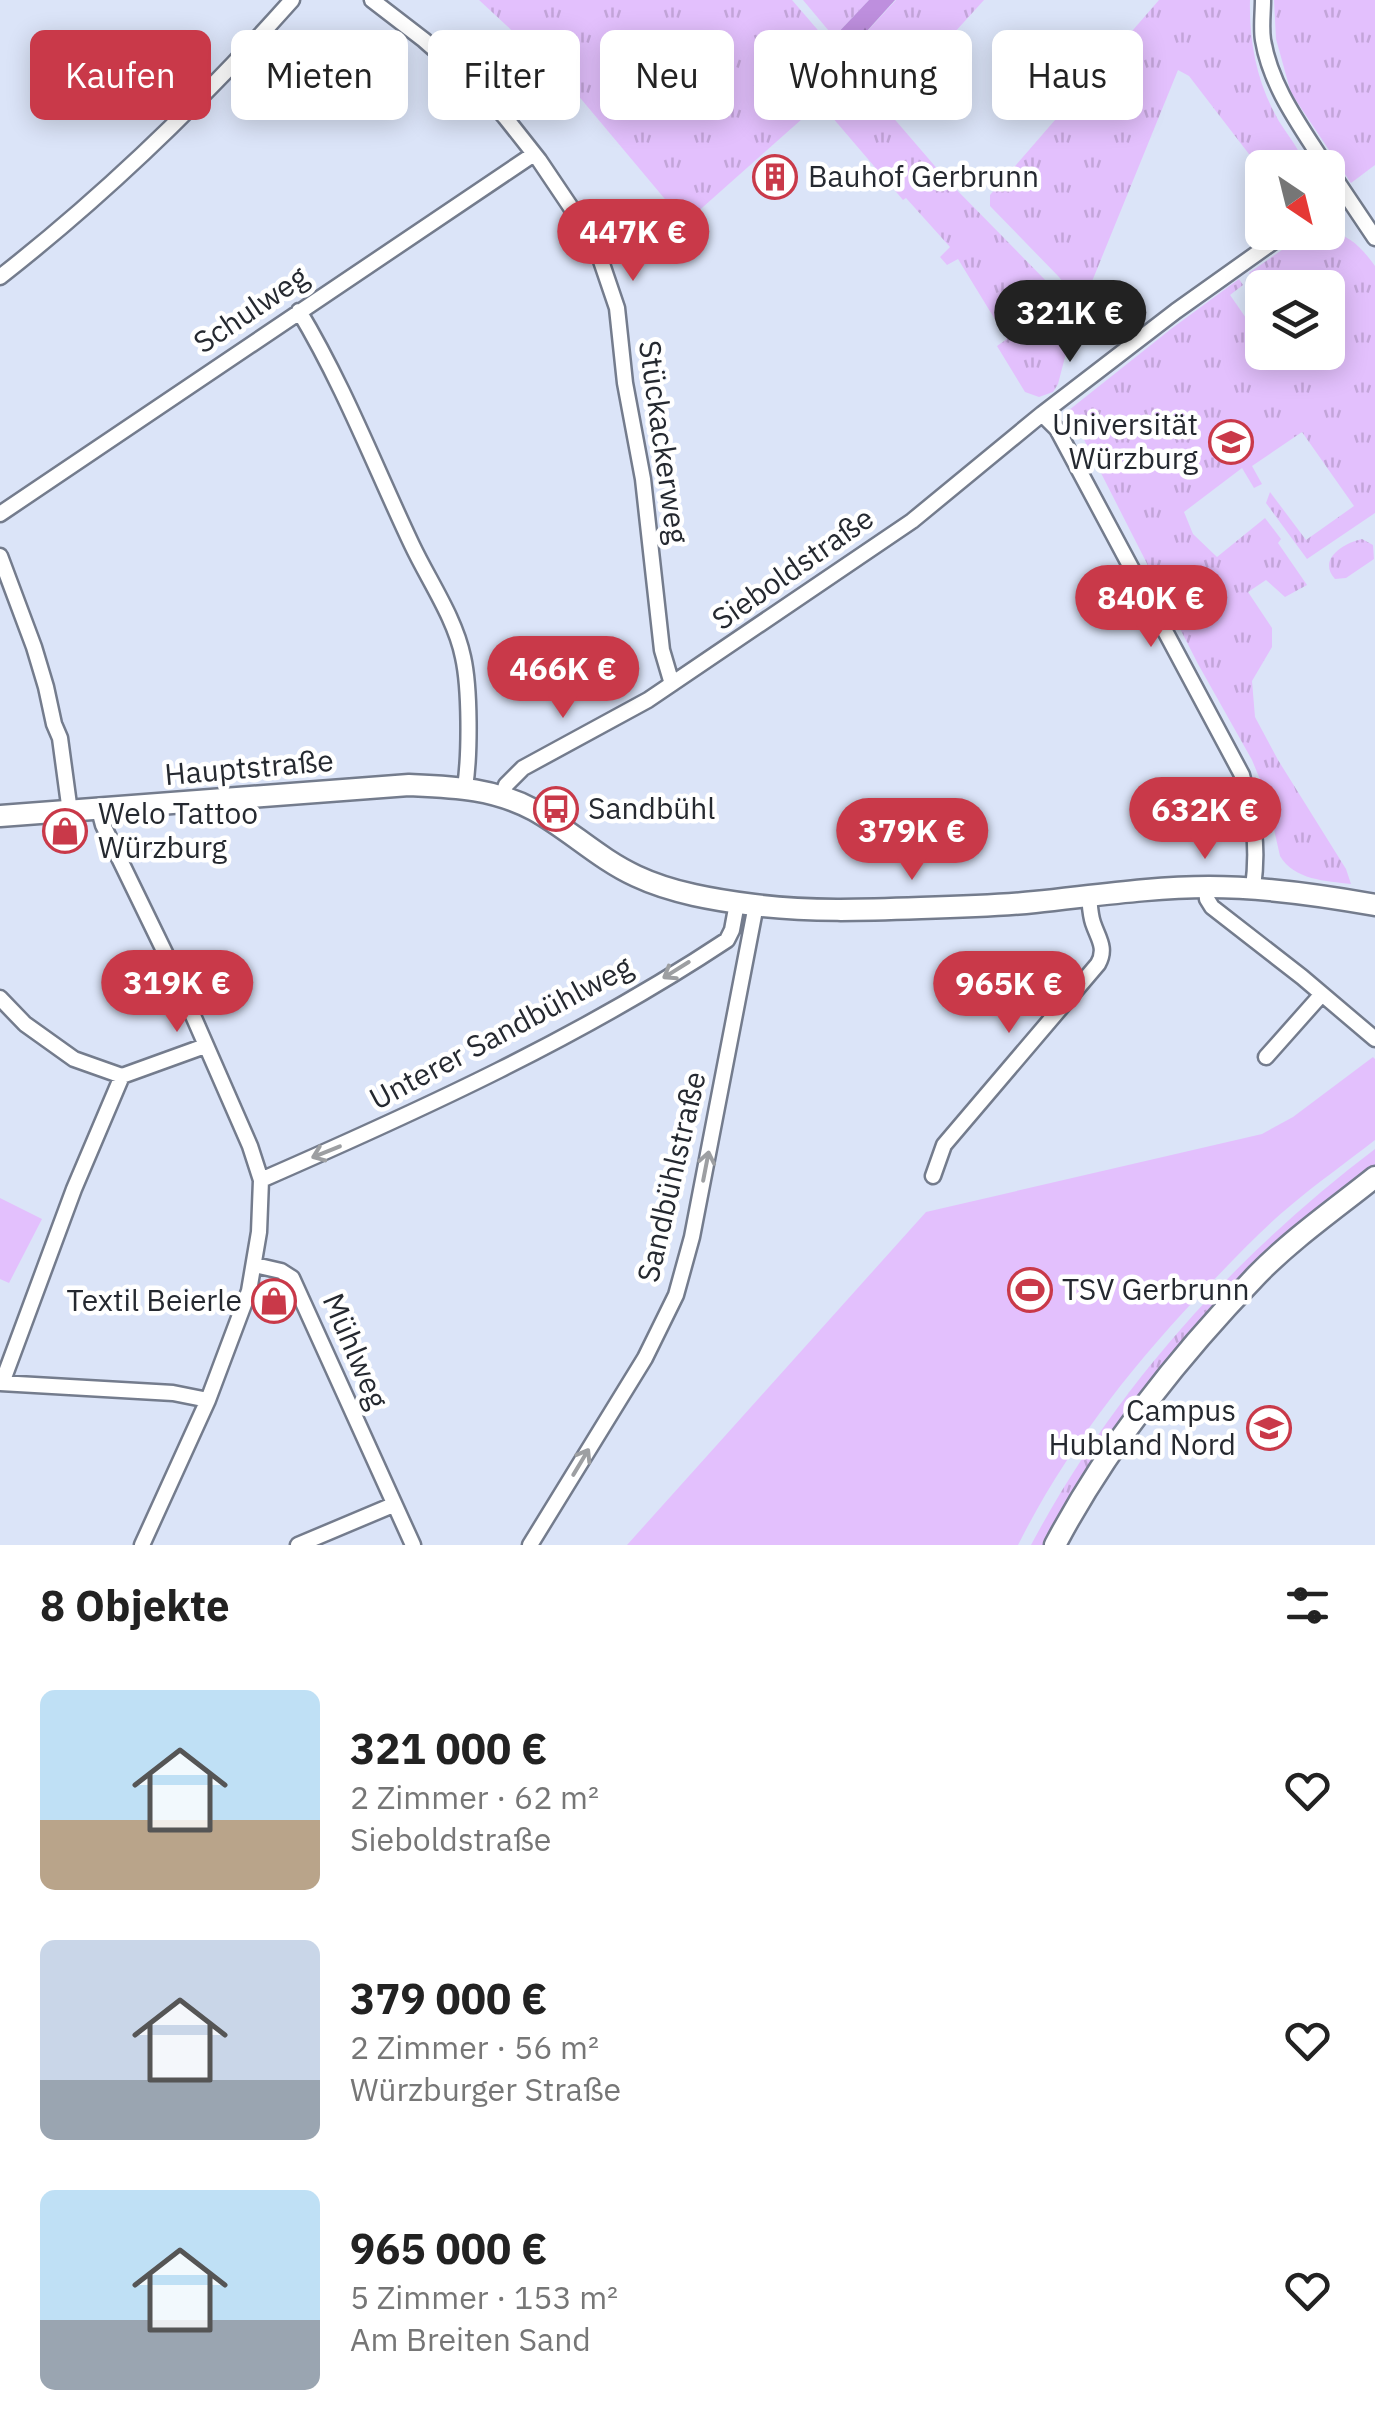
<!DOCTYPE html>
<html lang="de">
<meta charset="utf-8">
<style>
body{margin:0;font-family:"IBM Plex Sans",sans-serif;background:#f6f6f6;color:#222;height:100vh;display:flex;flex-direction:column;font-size:38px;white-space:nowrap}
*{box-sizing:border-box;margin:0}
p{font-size:32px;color:#767676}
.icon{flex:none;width:55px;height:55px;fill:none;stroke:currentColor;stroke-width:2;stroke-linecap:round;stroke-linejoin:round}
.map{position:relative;height:1545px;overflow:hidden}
.panel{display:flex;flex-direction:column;background:#fff;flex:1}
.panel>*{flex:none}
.hud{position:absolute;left:30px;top:30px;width:1315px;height:90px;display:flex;gap:20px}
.needle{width:65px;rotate:145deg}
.buttons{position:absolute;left:1245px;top:150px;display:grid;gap:20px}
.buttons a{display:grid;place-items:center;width:100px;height:100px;border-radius:15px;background:#fff;box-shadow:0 5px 25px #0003;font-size:50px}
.price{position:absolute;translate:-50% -85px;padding:0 22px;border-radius:35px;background:#c93949;color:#fff;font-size:32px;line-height:65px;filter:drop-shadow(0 2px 5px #0008)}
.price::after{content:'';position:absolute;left:50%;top:60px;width:30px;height:22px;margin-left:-15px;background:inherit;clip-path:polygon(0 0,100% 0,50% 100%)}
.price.selected{background:#222;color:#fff}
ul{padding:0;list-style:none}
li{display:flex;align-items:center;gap:30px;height:250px;padding:0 40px}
li span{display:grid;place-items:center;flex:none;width:280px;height:200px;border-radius:15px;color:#555}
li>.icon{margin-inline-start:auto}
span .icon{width:120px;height:120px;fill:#fffc;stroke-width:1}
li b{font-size:42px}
h2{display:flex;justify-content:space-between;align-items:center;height:120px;padding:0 40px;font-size:42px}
.pill{padding:0 35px;border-radius:15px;background:#fff;box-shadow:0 5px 25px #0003;font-size:35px;line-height:90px}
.pill.selected{background:#c93949;color:#fff}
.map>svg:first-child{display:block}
</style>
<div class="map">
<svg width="1375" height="1545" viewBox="0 0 1375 1545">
<defs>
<pattern id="grass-tufts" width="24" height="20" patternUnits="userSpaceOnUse" patternTransform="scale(2.5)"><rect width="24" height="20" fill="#e3c0fd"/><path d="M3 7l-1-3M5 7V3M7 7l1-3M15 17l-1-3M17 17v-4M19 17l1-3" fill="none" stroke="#c3a5d9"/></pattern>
<pattern id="forest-firs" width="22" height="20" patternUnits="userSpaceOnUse" patternTransform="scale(2.5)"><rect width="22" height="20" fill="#be8fde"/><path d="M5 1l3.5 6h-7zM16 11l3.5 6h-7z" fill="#9a75b4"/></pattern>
</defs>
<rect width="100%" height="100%" fill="#dbe4f8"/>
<path fill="url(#grass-tufts)" d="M479 0H792L946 179 1052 287 1067 308 1072 330 1058 384 1053 392 1039 397 1025 392 997 346 1007 339 958 259 947 265 940 257 950 247 906 198 903 200 820 103 685 223 566 81Z
M803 0H869L834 37Z
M896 0H984L894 99 848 52Z
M1159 0H1250C1249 39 1256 79 1275 114 1284 132 1300 147 1305 167L1262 168V171L1189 76 1178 70 1082 306 1059 277 990 206V195Z
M1274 0H1375V165L1351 183 1291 93 1276 39Z
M1328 231C1350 235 1362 248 1375 266V513L1307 559 1266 503 1270 492 1306 540 1354 506 1302 432 1252 466 1262 484 1254 488 1242 468 1184 512 1193 534 1217 557 1265 518 1281 539 1278 543 1307 585 1285 597 1266 580 1248 592 1272 628V647L1252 681 1255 717 1278 760 1346 869 1351 884C1326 881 1294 880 1280 856L1266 794 1252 760 1198 664 1069 410 1171 329 1239 279 1243 285 1230 295 1262 341V352H1328V288L1266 287 1263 283 1258 287 1249 273 1299 238 1309 233Z
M1362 539 1373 545 1374 559 1346 578 1335 579C1317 559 1344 543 1362 539Z
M1375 1149V1165L1325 1204 1193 1330 1151 1381 1112 1434 1066 1506 1045 1545H1031C1114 1389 1234 1256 1375 1149Z"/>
<path fill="url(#forest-firs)" d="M869 0H895L848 52 834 37Z"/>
<path fill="#e3c0fd" d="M1373 1057 1375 1059V1140C1347 1162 1317 1183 1290 1206 1261 1230 1234 1259 1208 1286 1133 1364 1067 1448 1018 1545H627L926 1212 1262 1134 1293 1117Z
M0 1198 42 1219 9 1283 0 1279Z"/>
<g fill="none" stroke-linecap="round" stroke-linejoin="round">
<g stroke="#747c8d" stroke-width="19">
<path id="street" d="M372 0 424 40 482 91 505 117 539 160 574 212 600 258 617 308 625 383 643 479 662 650 672 684
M1263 0C1263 13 1261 27 1263 40 1271 88 1302 128 1327 168
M1328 168 1375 238
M1328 205 1344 194
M0 277C106 194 203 100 292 0
M299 311C344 386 375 467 412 545 429 581 455 618 463 657 470 688 470 755 465 787
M1042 414 1057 429 1242 775C1253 818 1259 843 1253 888
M0 514 534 154
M0 556 34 647 46 687 54 724 60 738 70 812
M502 797 506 785 523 768 648 700 912 521 1042 414 1176 311 1287 232
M99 810 103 825 170 963 250 1146 261 1180 259 1232 249 1291 208 1400 142 1545
M1206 887 1207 899 1212 907 1302 977 1375 1039
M0 998 25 1024 74 1059 122 1076 205 1046
M1266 1057 1322 994
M933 1176 944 1145 1098 964C1107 948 1098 938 1093 923 1090 914 1090 905 1089 896
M261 1180C421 1110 581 1037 727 940L732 930 737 903
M255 1265 281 1271 292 1278 413 1545
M0 1383 173 1393 208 1400
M2 1383 74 1189 122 1076
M298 1545 393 1505
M530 1545 645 1358 676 1295 692 1237 756 905"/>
</g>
<g stroke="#747c8d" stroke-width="25">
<path id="secondary" d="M0 816 409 785C454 787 493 788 534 810 570 830 599 859 636 876 672 893 715 900 754 905 809 912 865 910 921 908 959 907 997 906 1035 902 1093 896 1151 887 1209 887 1265 887 1320 895 1375 905
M1055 1545C1107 1446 1179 1356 1257 1275 1292 1239 1335 1209 1375 1177"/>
</g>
<use href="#street" stroke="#fff" stroke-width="14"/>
<use href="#secondary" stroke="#fff" stroke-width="20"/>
</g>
<defs><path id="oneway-shaft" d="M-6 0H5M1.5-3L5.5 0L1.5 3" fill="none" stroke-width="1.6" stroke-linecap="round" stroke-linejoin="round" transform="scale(2.5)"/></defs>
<g stroke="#9d9fa2">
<use href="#oneway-shaft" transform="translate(676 970) rotate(148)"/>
<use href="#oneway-shaft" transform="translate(326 1152) rotate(158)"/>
<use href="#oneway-shaft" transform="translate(706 1166) rotate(-79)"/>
<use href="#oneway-shaft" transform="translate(581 1462) rotate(-59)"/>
</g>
<defs>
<g id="building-ring" transform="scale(2.25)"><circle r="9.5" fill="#fff" stroke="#c93949" stroke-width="1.5"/><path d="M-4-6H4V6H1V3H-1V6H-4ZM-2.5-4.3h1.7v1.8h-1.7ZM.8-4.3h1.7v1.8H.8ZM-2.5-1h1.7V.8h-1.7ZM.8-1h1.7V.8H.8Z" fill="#c93949"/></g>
<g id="university-ring" transform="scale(2.25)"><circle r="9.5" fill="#fff" stroke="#c93949" stroke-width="1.5"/><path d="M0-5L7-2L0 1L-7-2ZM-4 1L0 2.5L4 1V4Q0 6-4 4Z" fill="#c93949"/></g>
<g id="bus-ring" transform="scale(2.25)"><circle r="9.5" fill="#fff" stroke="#c93949" stroke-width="1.5"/><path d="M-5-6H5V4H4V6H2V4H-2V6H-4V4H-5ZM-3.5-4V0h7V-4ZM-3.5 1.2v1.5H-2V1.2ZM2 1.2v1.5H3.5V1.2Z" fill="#c93949"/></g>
<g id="shop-ring" transform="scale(2.25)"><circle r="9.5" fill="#fff" stroke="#c93949" stroke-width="1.5"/><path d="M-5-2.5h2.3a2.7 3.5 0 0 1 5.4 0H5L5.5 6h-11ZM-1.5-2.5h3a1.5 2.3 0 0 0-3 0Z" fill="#c93949"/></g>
<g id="stadium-ring" transform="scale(2.25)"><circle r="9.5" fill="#fff" stroke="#c93949" stroke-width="1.5"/><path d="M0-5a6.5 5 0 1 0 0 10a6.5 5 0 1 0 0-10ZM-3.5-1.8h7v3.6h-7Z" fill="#c93949"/></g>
</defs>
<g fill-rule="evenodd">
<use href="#building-ring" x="775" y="177"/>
<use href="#university-ring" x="1231" y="442"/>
<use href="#bus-ring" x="556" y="809"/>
<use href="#shop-ring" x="65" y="831"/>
<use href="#stadium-ring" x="1030" y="1290"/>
<use href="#shop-ring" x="274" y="1301"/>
<use href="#university-ring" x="1269" y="1428"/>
</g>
<g text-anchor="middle" stroke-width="9" stroke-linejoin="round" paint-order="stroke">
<g font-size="30" fill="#252930" stroke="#fff" text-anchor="start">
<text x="808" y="187">Bauhof Gerbrunn</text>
<text x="1198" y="435" text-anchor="end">Universität<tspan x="1198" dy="34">Würzburg</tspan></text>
<text x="588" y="819">Sandbühl</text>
<text x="98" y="824">Welo Tattoo<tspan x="98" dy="34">Würzburg</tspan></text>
<text x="1062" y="1300">TSV Gerbrunn</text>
<text x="242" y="1311" text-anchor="end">Textil Beierle</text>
<text x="1236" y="1421" text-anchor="end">Campus<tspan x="1236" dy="34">Hubland Nord</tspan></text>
</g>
<g font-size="30" fill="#252930" stroke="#fff">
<text transform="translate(251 310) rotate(-34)" y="10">Schulweg</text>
<text transform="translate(663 442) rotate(82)" y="10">Stückackerweg</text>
<text transform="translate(793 569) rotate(-35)" y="10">Sieboldstraße</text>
<text transform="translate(249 768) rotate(-5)" y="10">Hauptstraße</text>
<text transform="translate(501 1033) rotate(-28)" y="10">Unterer Sandbühlweg</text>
<text transform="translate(672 1177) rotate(-77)" y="10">Sandbühlstraße</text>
<text transform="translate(355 1351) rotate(67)" y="10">Mühlweg</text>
</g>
</g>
</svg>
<div class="buttons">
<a><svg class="needle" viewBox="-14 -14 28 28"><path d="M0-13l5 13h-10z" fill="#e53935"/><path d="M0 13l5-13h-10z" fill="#767676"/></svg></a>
<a><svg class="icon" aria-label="layers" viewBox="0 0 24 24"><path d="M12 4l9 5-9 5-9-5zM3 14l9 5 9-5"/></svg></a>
</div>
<b class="price" style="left:633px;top:284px">447K €</b>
<b class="price selected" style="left:1070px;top:365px">321K €</b>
<b class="price" style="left:1151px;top:650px">840K €</b>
<b class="price" style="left:563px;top:721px">466K €</b>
<b class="price" style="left:1205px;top:862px">632K €</b>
<b class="price" style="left:912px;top:883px">379K €</b>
<b class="price" style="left:177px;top:1035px">319K €</b>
<b class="price" style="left:1009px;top:1036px">965K €</b>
<div class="hud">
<a class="pill selected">Kaufen</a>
<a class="pill">Mieten</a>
<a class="pill">Filter</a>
<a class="pill">Neu</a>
<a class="pill">Wohnung</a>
<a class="pill">Haus</a>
</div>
</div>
<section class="panel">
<h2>8 Objekte<svg class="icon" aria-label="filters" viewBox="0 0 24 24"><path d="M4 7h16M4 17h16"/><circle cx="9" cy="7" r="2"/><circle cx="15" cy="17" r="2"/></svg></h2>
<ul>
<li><span style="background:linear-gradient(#bfe0f5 65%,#b9a48a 0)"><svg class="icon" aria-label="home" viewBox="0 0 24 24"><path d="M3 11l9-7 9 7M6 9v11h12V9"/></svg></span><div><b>321 000 €</b><p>2 Zimmer · 62 m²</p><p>Sieboldstraße</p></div><svg class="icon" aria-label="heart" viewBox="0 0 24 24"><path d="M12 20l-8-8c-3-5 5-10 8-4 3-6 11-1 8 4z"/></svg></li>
<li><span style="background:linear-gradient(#c9d6e8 70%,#9aa5b1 0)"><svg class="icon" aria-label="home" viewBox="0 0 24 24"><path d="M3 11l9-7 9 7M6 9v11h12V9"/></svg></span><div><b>379 000 €</b><p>2 Zimmer · 56 m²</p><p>Würzburger Straße</p></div><svg class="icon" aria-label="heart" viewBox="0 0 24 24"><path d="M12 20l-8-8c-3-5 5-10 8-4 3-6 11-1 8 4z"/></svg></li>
<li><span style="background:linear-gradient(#bfe0f5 65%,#9aa5b1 0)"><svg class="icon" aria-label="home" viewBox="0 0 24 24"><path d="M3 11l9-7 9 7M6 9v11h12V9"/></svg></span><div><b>965 000 €</b><p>5 Zimmer · 153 m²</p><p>Am Breiten Sand</p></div><svg class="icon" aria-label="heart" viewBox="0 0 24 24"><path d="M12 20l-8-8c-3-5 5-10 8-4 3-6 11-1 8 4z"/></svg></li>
</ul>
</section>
